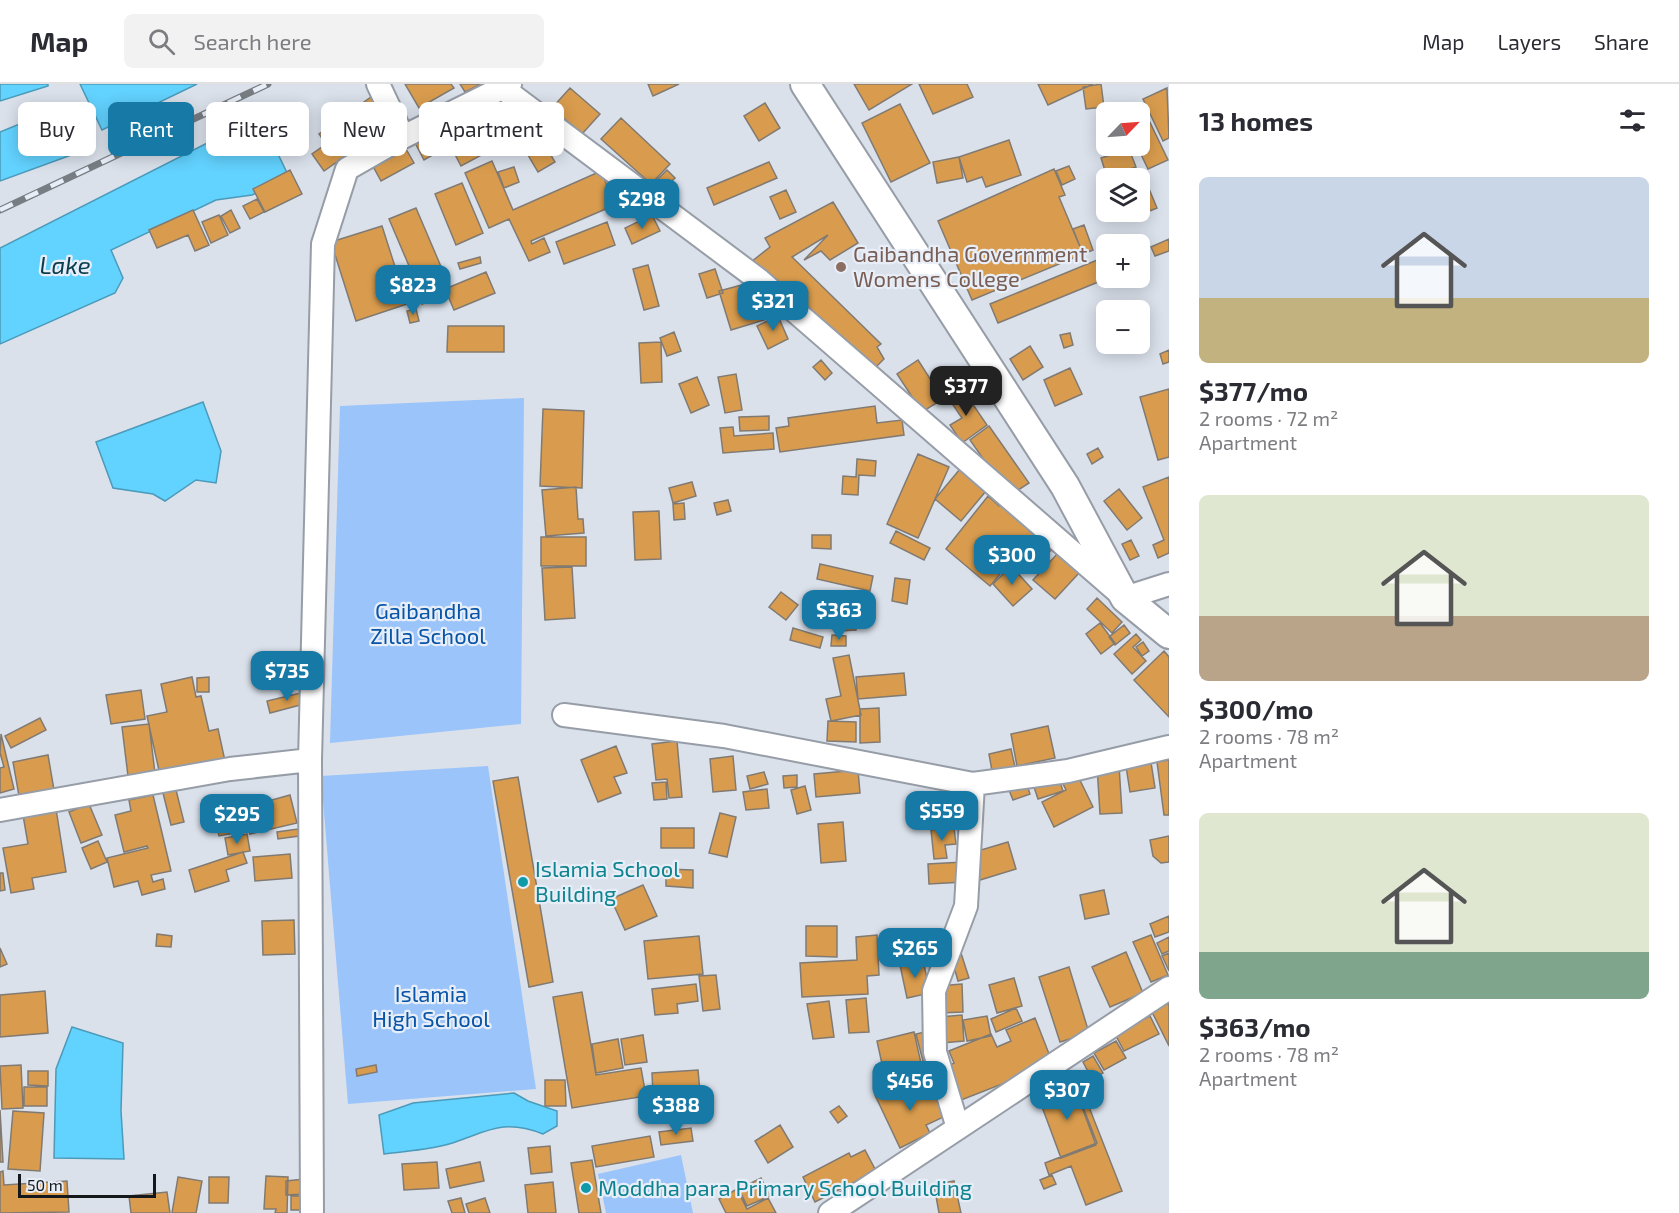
<!DOCTYPE html>
<meta charset="utf-8">
<style>
body{margin:0;font-family:"Exo 2",sans-serif;background:#f2f2f3;color:#2b2b33;height:100vh;display:flex;flex-direction:column;font-size:22px;white-space:nowrap}
*{box-sizing:border-box;margin:0}
p{font-size:20px;color:#7c7c81}
.icon{flex:none;width:33px;height:33px;fill:none;stroke:currentColor;stroke-width:2;stroke-linecap:round;stroke-linejoin:round}
.map{position:relative;flex:1;overflow:hidden}
.panel{display:flex;flex-direction:column;background:#fff;width:510px}
.panel>*{flex:none}
.hud{position:absolute;left:18px;top:18px;width:570px;height:54px;display:flex;gap:12px}
.needle{width:39px;rotate:65deg}
.buttons{position:absolute;left:1096px;top:18px;display:grid;gap:12px}
.buttons a{display:grid;place-items:center;width:54px;height:54px;border-radius:9px;background:#fff;box-shadow:0 3px 15px #0003;font-size:30px}
.scale{position:absolute;left:18px;bottom:15px;width:138px;box-sizing:border-box;padding-left:6px;border:3px solid #15181b;border-top:0;font-size:16px;line-height:21px;white-space:nowrap;color:#15181b;-webkit-text-stroke:4px #e7eef8;paint-order:stroke}
.price{position:absolute;translate:-50% -51px;padding:0 14px;border-radius:12px;background:#1779a5;color:#fff;font-size:20px;line-height:39px;filter:drop-shadow(0 2px 3px #0008)}
.price::after{content:'';position:absolute;left:50%;top:36px;width:18px;height:14px;margin-left:-9px;background:inherit;clip-path:polygon(0 0,100% 0,50% 100%)}
.price.current{background:#222;color:#fff}
ul{padding:0;list-style:none}
li{display:grid;align-content:center;gap:12px;height:318px;padding:0 30px}
li span{display:grid;place-items:center;height:186px;border-radius:9px;color:#555}
li>.icon{margin-inline-start:auto}
span .icon{width:108px;height:108px;fill:#fffc;stroke-width:1}
li b{font-size:26px}
h2{display:flex;justify-content:space-between;align-items:center;height:72px;padding:0 30px;font-size:26px}
.tag{padding:0 21px;border-radius:9px;background:#fff;box-shadow:0 3px 15px #0003;font-size:21px;line-height:54px}
.tag.current{background:#1779a5;color:#fff}
header{display:flex;align-items:center;gap:36px;box-sizing:border-box;height:84px;padding:0 30px;background:#fff;border-bottom:2px solid #e1e1e2}
header strong{font-size:28px}
nav{display:flex;gap:33px;margin-inline-start:auto;font-size:21px}
.search{width:420px;height:54px;background:#f2f2f3;display:flex;align-items:center;gap:15px;box-sizing:border-box;padding:0 21px;border-radius:9px;color:#7c7c81;font-size:22px}
main{display:flex;flex:1;min-height:0}
.map>svg:first-child{display:block}
</style>
<header>
<strong>Map</strong>
<div class="search"><svg class="icon" aria-label="search" viewBox="0 0 24 24"><circle cx="10" cy="10" r="6"/><path d="M15 15l6 6"/></svg>Search here</div>
<nav><a>Map</a><a>Layers</a><a>Share</a></nav>
</header>
<main>
<div class="map">
<svg width="1169" height="1129" viewBox="0 0 1169 1129">
<rect width="100%" height="100%" fill="#dae1eb"/>
<path fill="#9ac4fa" d="M524 314 521 640 330 659 340 322Z
M488 682 536 1005 348 1020 321 692Z
M681 1071 693 1129H606L598 1090Z"/>
<path fill="#62d2fe" stroke="#4b9aba" stroke-width="1.5" d="M0 0H48V2L0 17Z
M80 0H197L102 46Z
M56 25 74 70 0 97V48Z
M244 49 263 51 277 68 289 93 252 111 216 116 111 166 123 194 115 209 0 260V164L221 52Z
M203 318 221 367 216 399 196 396 165 417 153 410 113 404 96 358Z
M72 943 123 959 121 1027 124 1075 54 1074 56 985Z
M514 1009 528 1017 557 1027V1042L543 1050C502 1034 487 1048 449 1060 429 1066 405 1067 384 1070L379 1031 413 1019Z"/>
<path fill="#d99c4e" stroke="#817a72" stroke-width="1.5" d="M405 0H451L454 4 419 24Z
M460 0H481L465 8Z
M648 0H679L653 12Z
M854 0H912L869 26Z
M919 0H967L973 13 933 30Z
M1038 0H1093L1048 21Z
M1101 0 1104 23 1086 25 1083 3Z
M570 4 600 30 582 50 552 24Z
M1167 4 1169 54 1163 57 1143 15Z
M502 7 524 48 461 82 450 61 424 76 413 55Z
M371 13 391 40 324 87 312 70 326 60 319 50Z
M765 19 780 44 759 57 744 32Z
M900 20 930 79 891 98 862 39Z
M1145 28 1168 76 1148 85 1137 62H1140V31Z
M621 34 670 80 651 100 601 55Z
M536 46 555 78 538 88 519 56Z
M1009 56 1021 91 986 103 982 93 967 98 959 73Z
M402 58 414 79 381 97 369 75Z
M1129 65 1136 83 1107 93 1101 74Z
M959 73 963 94 937 99 933 78Z
M492 77 513 126 601 87 615 121 531 157 532 160 544 154 550 168 529 177 509 135 489 144 465 89Z
M769 78 777 94 714 121 707 104Z
M1069 82 1075 95 1062 101 1056 87Z
M514 83 519 98 504 104 498 88Z
M1054 85 1065 111 1059 113 1083 170 972 216 938 137Z
M290 86 302 110 265 128 253 105Z
M667 86 675 94 658 110 651 102Z
M462 99 483 149 456 161 435 110Z
M1147 100 1157 124 1124 137 1120 128H1140V103Z
M786 106 796 128 780 135 770 113Z
M257 115 264 128 250 135 243 122Z
M833 118 858 159 830 176 821 167 804 176 828 151 792 173 881 260 877 263 884 275 872 287 751 178 770 163 765 154Z
M416 124 448 199 421 210 389 135Z
M193 126 209 161 195 167 188 151 157 164 149 146Z
M231 126 240 144 230 149 221 132Z
M219 131 228 151 211 159 202 138Z
M652 131 660 147 632 160 625 144Z
M607 138 615 161 564 180 556 158Z
M1084 141 1093 166 1083 170 1073 145Z
M382 142 407 220 356 237 331 158Z
M1169 155V167L1155 172 1151 163Z
M480 173 481 179 460 185 458 179Z
M1102 174 1108 194 998 239 990 220Z
M648 181 659 222 644 226 633 185Z
M715 185 723 209 707 214 699 190Z
M486 188 495 209 454 226 445 205Z
M753 198 764 236 731 246 719 207Z
M444 203 446 211 422 220 419 212Z
M416 225 419 237 410 239 407 227Z
M778 232 788 255 768 265 757 242Z
M448 242H504V268H447Z
M674 248 681 267 667 272 660 254Z
M1070 249 1073 261 1064 264 1060 251Z
M661 258 662 298 641 299 639 259Z
M1030 262 1043 283 1023 296 1010 275Z
M1169 266V278L1163 280 1160 270Z
M821 276 832 289 825 296 813 283Z
M918 276 943 315 922 328 897 290Z
M1070 284 1082 310 1055 322 1044 296Z
M736 290 742 326 725 329 718 293Z
M697 293 709 321 691 329 679 300Z
M1169 305V373L1158 376 1140 313Z
M963 306 987 341 962 359 950 341 962 334 949 315Z
M875 322 877 339 902 336 904 351 780 368 776 344 789 342 788 334Z
M543 325 584 327 582 404 540 402Z
M769 332V346L740 347 739 333Z
M989 342 1029 399 1009 412 970 356Z
M733 343 734 352 773 349 774 365 723 369 720 344Z
M1098 364 1103 373 1092 380 1087 370Z
M918 370 949 383 918 454 887 440Z
M857 375 876 377 875 392 859 391 858 411 842 410 843 392 856 393Z
M960 385 986 407 961 437 935 415Z
M1169 393V469L1158 474 1153 461 1164 456 1143 403Z
M692 398 696 412 673 419 669 404Z
M576 403 578 435H583L584 449 546 452 542 406Z
M1119 405 1142 434 1127 446 1104 417Z
M988 412 999 422 1003 417 1055 461 1033 488 1015 472 990 502 946 465Z
M728 416 731 427 717 431 714 419Z
M684 419 685 435 674 436 673 420Z
M659 427 661 475 635 476 633 428Z
M896 447 930 464 924 476 890 459Z
M812 451H831V465L812 464Z
M541 453H586V482H541Z
M1131 456 1139 472 1130 476 1122 460Z
M1058 469 1079 489 1055 515 1033 496Z
M820 480 873 492 870 507 817 495Z
M1011 482 1032 505 1013 522 993 500Z
M572 483 575 534 545 536 542 484Z
M895 494 910 496 907 520 892 517Z
M781 508 798 521 786 536 769 523Z
M1097 514 1122 538 1112 549 1087 525Z
M854 522 856 546 839 547 836 524Z
M1100 539 1115 559 1101 570 1086 550Z
M1124 541 1130 549 1115 561 1109 553Z
M793 544 823 553 820 564 790 556Z
M1136 550 1141 556 1133 563 1146 577 1132 590 1114 570Z
M832 551 846 552V562H831Z
M1143 558 1149 567 1142 572 1136 563Z
M1164 567 1169 573V633L1134 596Z
M849 571 861 631 831 637 826 615 841 612 833 574Z
M904 589 906 611 858 615 856 593Z
M192 593 196 613 201 612 209 647 218 645 225 677 160 691 147 632 167 628 161 600Z
M209 593V608H197V594Z
M141 606 145 635 111 640 106 611Z
M305 608 308 619 270 629 267 617Z
M879 624 880 658 860 659V625Z
M40 634 46 646 11 664 5 652Z
M828 637 856 638V658L827 657Z
M149 640 155 689 128 692 122 643Z
M1048 642 1055 674 1017 682 1011 650Z
M1 650 14 705 0 709V684L4 683 0 669Z
M677 657 682 713 669 714 667 695 656 696 652 660Z
M616 662 627 689 614 693 621 709 598 718 581 676Z
M1011 665 1015 683 992 687 989 670Z
M48 671 54 706 19 712 13 678Z
M733 672 736 706 713 708 710 675Z
M1150 672 1155 704 1130 708 1125 676Z
M1169 676V731H1164L1157 678Z
M1119 681 1122 729 1100 730 1097 682Z
M858 686 860 709 816 713 814 690Z
M1075 686 1093 723 1054 743 1042 718 1066 706 1060 694Z
M764 688 768 700 750 705 747 692Z
M1057 689 1063 707 1038 715 1032 697Z
M797 691V703L784 704 783 692Z
M518 693 553 898 529 903 493 697Z
M1025 695 1030 710 1013 716 1007 701Z
M174 698 184 738 171 741 161 701Z
M666 698 667 715 654 716 652 699Z
M805 702 811 726 797 730 791 706Z
M767 705 769 724 746 726 743 708Z
M153 711 171 787 151 791 153 798 163 795 165 805 142 811 138 797 114 803 107 774 148 764 147 762 124 768 115 731 131 727 129 716Z
M290 711 297 739 250 750 243 724Z
M89 720 102 751 81 759 69 728Z
M239 720 245 747 219 752 213 725Z
M56 725 66 788 32 794 34 805 11 809 3 764 28 760 23 731Z
M720 729 736 733 727 773 709 769Z
M843 738 846 777 821 779 818 740Z
M661 744H694V764H661Z
M954 744 956 760 945 761 947 774 934 775 931 746Z
M298 745 299 752 278 755 277 748Z
M247 750 250 767 228 771 225 754Z
M1169 752V778L1161 779 1153 772 1150 756Z
M98 757 107 778 91 785 82 764Z
M1008 758 1016 785 980 796 971 769Z
M243 768 247 779 226 786 229 797 195 808 189 786Z
M290 770 292 794 255 797 253 773Z
M963 778 964 798 929 800 928 780Z
M666 785 693 786V804L666 802Z
M0 789H3L5 806 0 807Z
M643 801 657 832 625 846 611 815Z
M1104 806 1109 830 1085 835 1080 811Z
M1169 832V848L1155 853 1150 840Z
M294 836 295 870 263 871 262 837Z
M806 842H837V873L806 872Z
M157 850 172 852 171 863 156 862Z
M877 851 879 891 867 892 868 910 802 913 800 879 857 876 856 853Z
M1151 851 1168 891 1151 898 1133 858Z
M699 852 703 890 648 895 644 857Z
M1169 853V867L1162 870 1157 859Z
M886 862 904 863V873L886 872Z
M0 864 7 880 0 883Z
M1126 868 1143 909 1110 923 1092 883Z
M961 869 969 894 958 897 951 872Z
M1169 869V887L1162 872Z
M923 876 930 909 907 914 900 881Z
M1069 883 1089 949 1060 958 1039 893Z
M716 891 720 925 703 927 699 892Z
M1014 894 1022 922 997 929 989 901Z
M696 900 698 917 677 920 678 929 655 931 652 905Z
M962 900 963 928 939 929 938 902Z
M45 907 48 949 0 953V911Z
M582 908 596 991 641 984 646 1012 572 1024 553 913Z
M866 914 869 948 849 949 846 916Z
M829 917 834 953 813 955 807 920Z
M1169 919V962L1152 928Z
M1016 924 1022 937 996 948 991 935Z
M962 931 964 957 942 959 940 933Z
M987 932 991 952 967 957 963 936Z
M1150 932 1159 950 1124 967 1115 950Z
M1035 934 1053 980 956 1018 942 984 954 979 949 967 991 950 997 963 1011 957 1006 946Z
M914 948 923 988 936 985 939 1000 909 1007 906 996 881 1002 876 981 882 980 877 957Z
M925 948 933 983 925 985 916 950Z
M643 951 647 978 625 981 621 955Z
M618 955 623 984 596 989 592 960Z
M1116 957 1126 974 1104 986 1094 969Z
M1093 972 1103 989 1092 995 1083 978Z
M21 981 23 1024 2 1025 0 982Z
M376 981 377 988 357 992 356 985Z
M698 986 700 1008 653 1011 652 989Z
M28 987H48V1002L28 1001Z
M1078 995 1122 1107 1086 1121 1071 1082 1049 1091 1045 1079 1097 1059 1073 997Z
M545 996H565L566 1022H545Z
M903 998 909 1010 923 1004 928 1015 940 1009 950 1030 926 1041 930 1049 900 1064 875 1011Z
M1073 999 1096 1061 1061 1074 1038 1012Z
M24 1003H47V1022H24Z
M839 1022 847 1032 838 1039 830 1028Z
M0 1026 3 1078H0Z
M13 1027 44 1029 40 1087 8 1085Z
M780 1041 793 1063 768 1079 755 1057Z
M691 1044 693 1057 661 1061 659 1048Z
M650 1052 654 1073 596 1083 592 1062Z
M550 1062 552 1088 531 1090 528 1064Z
M865 1066 876 1087 815 1118 803 1093 849 1069 851 1073Z
M592 1076 601 1129H579L571 1079Z
M437 1078 439 1104 404 1106 402 1080Z
M480 1078 484 1097 450 1104 446 1085Z
M3 1087 4 1101 67 1097 69 1128 0 1129V1088Z
M1052 1091 1056 1100 1044 1105 1040 1096Z
M266 1092 288 1093 287 1129H275L276 1125H264Z
M178 1093 202 1097 196 1129H172Z
M209 1093H229L228 1119H209Z
M761 1094 770 1112 747 1122 739 1105Z
M304 1095 305 1110 286 1111V1097Z
M954 1097 961 1129H939L934 1101Z
M553 1098 556 1129H528L525 1101Z
M737 1105 747 1125 768 1114 776 1129H726L719 1115Z
M167 1108 170 1129H131L129 1112Z
M291 1112H303V1126H291Z
M461 1114 465 1129H452L448 1117Z
M485 1114 490 1129H469L466 1120Z"/>
<g fill="none" stroke-linecap="round" stroke-linejoin="round">
<g stroke="#979da7" stroke-width="26">
<path id="minor" d="M378 0 403 53
M501 3 759 196 1125 514 1169 500
M564 631 724 652 973 700 1068 687 1169 663
M0 726 230 685 310 676
M958 1044 935 968 934 907 966 822 973 700
M312 1129 310 676 323 160 347 85 403 53 510 0
M830 1129 1169 904"/>
</g>
<g stroke="#979da7" stroke-width="32">
<path id="major" d="M805 0 1065 402 1125 514 1169 550"/>
</g>
<use href="#minor" stroke="#fff" stroke-width="22"/>
<use href="#major" stroke="#fff" stroke-width="28"/>
<g stroke="#787d83" stroke-width="7">
<path id="rail" d="M0 126 268 0"/>
</g>
<use href="#rail" stroke="#e7eef8" stroke-width="4.5" stroke-dasharray="14" stroke-linecap="butt"/>
</g>
<circle fill="#8d6e63" stroke="#e7eef8" stroke-width="2" cx="841" cy="183" r="6"/>
<g fill="#0f9aa8" stroke="#e7eef8" stroke-width="2">
<circle cx="523" cy="798" r="6"/>
<circle cx="586" cy="1104" r="6"/>
</g>
<g text-anchor="middle" stroke-width="4.5" stroke-linejoin="round" paint-order="stroke">
<g font-size="22" fill="#785e54" stroke="#e7eef8" text-anchor="start">
<text x="853" y="178">Gaibandha Government<tspan x="853" dy="25">Womens College</tspan></text>
</g>
<g font-size="22" fill="#0854a7" stroke="#e7eef8">
<text x="428" y="535">Gaibandha<tspan x="428" dy="25">Zilla School</tspan></text>
<text x="431" y="918">Islamia<tspan x="431" dy="25">High School</tspan></text>
</g>
<g font-size="22" fill="#0d838f" stroke="#e7eef8" text-anchor="start">
<text x="535" y="793">Islamia School<tspan x="535" dy="25">Building</tspan></text>
<text x="598" y="1112">Moddha para Primary School Building</text>
</g>
<g font-size="24" font-style="italic" fill="#0a3e4f" stroke="#e7eef8">
<text x="65" y="190">Lake</text>
</g>
</g>
</svg>
<div class="buttons">
<a><svg class="needle" viewBox="-14 -14 28 28"><path d="M0-13l5 13h-10z" fill="#e53935"/><path d="M0 13l5-13h-10z" fill="#7c7c81"/></svg></a>
<a><svg class="icon" aria-label="layers" viewBox="0 0 24 24"><path d="M12 4l9 5-9 5-9-5zM3 14l9 5 9-5"/></svg></a>
<a>+</a>
<a>−</a>
</div>
<div class="scale">50 m</div>
<b class="price" style="left:642px;top:146px">$298</b>
<b class="price" style="left:413px;top:232px">$823</b>
<b class="price" style="left:773px;top:248px">$321</b>
<b class="price current" style="left:966px;top:333px">$377</b>
<b class="price" style="left:1012px;top:502px">$300</b>
<b class="price" style="left:839px;top:557px">$363</b>
<b class="price" style="left:287px;top:618px">$735</b>
<b class="price" style="left:942px;top:758px">$559</b>
<b class="price" style="left:237px;top:761px">$295</b>
<b class="price" style="left:915px;top:895px">$265</b>
<b class="price" style="left:910px;top:1028px">$456</b>
<b class="price" style="left:1067px;top:1037px">$307</b>
<b class="price" style="left:676px;top:1052px">$388</b>
<div class="hud">
<a class="tag">Buy</a>
<a class="tag current">Rent</a>
<a class="tag">Filters</a>
<a class="tag">New</a>
<a class="tag">Apartment</a>
</div>
</div>
<section class="panel">
<h2>13 homes<svg class="icon" aria-label="filters" viewBox="0 0 24 24"><path d="M4 7h16M4 17h16"/><circle cx="9" cy="7" r="2"/><circle cx="15" cy="17" r="2"/></svg></h2>
<ul>
<li><span style="background:linear-gradient(#c9d6e8 65%,#c2b280 0)"><svg class="icon" aria-label="home" viewBox="0 0 24 24"><path d="M3 11l9-7 9 7M6 9v11h12V9"/></svg></span><div><b>$377/mo</b><p>2 rooms · 72 m²</p><p>Apartment</p></div></li>
<li><span style="background:linear-gradient(#dfe7d0 65%,#b9a48a 0)"><svg class="icon" aria-label="home" viewBox="0 0 24 24"><path d="M3 11l9-7 9 7M6 9v11h12V9"/></svg></span><div><b>$300/mo</b><p>2 rooms · 78 m²</p><p>Apartment</p></div></li>
<li><span style="background:linear-gradient(#dfe7d0 75%,#7fa58c 0)"><svg class="icon" aria-label="home" viewBox="0 0 24 24"><path d="M3 11l9-7 9 7M6 9v11h12V9"/></svg></span><div><b>$363/mo</b><p>2 rooms · 78 m²</p><p>Apartment</p></div></li>
</ul>
</section>
</main>
